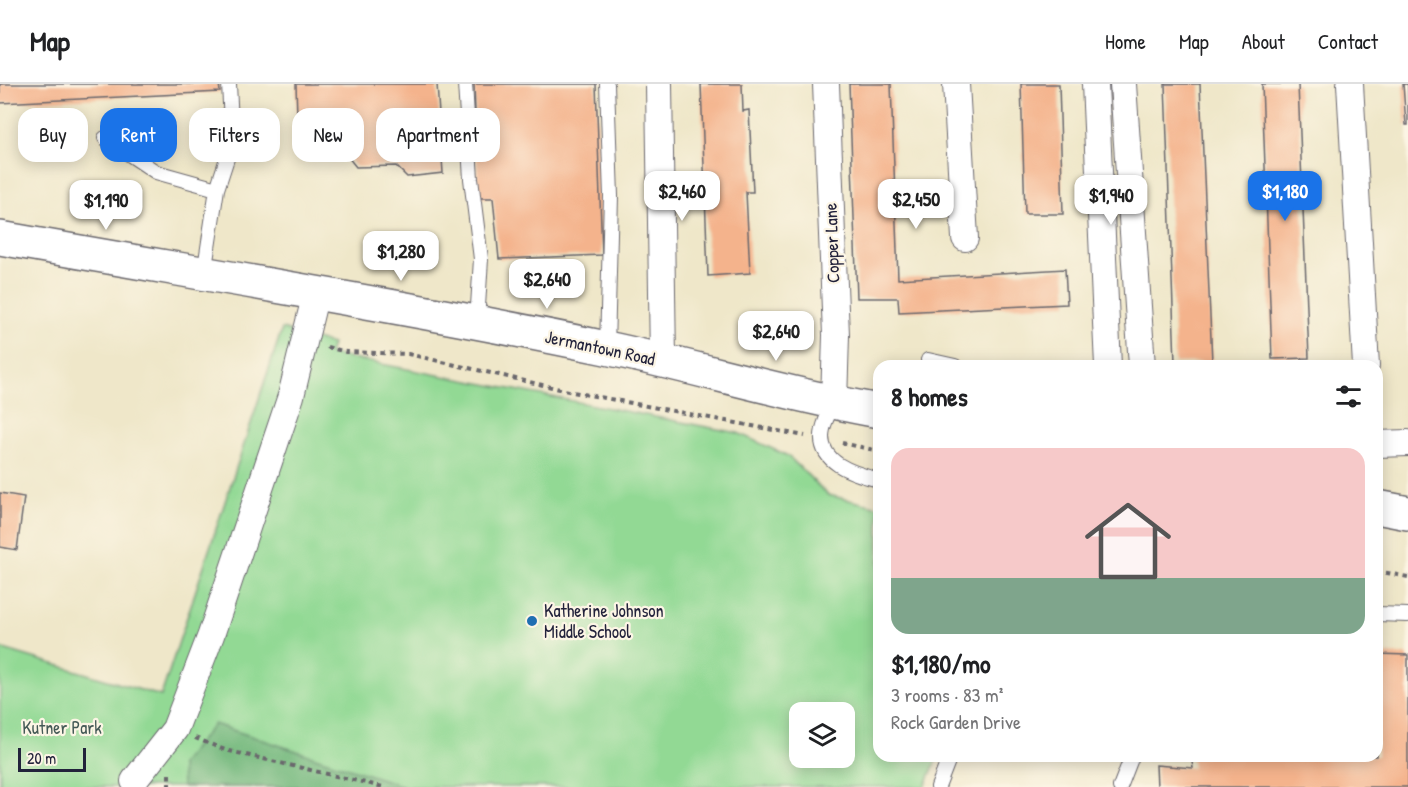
<!DOCTYPE html>
<meta charset="utf-8">
<style>
body{margin:0;font-family:"Patrick Hand",sans-serif;background:#f6f6f6;color:#202124;height:100vh;display:flex;flex-direction:column;font-size:22px;white-space:nowrap}
*{box-sizing:border-box;margin:0}
p{font-size:20px;color:#757577}
.icon{flex:none;width:33px;height:33px;fill:none;stroke:currentColor;stroke-width:2;stroke-linecap:round;stroke-linejoin:round}
.map{position:relative;flex:1;overflow:hidden}
.panel{position:absolute;left:873px;top:276px;width:510px;height:402px;display:flex;flex-direction:column;background:#fff;border-radius:18px;box-shadow:0 3px 15px #0003}
.panel>*{flex:none}
.guide{position:absolute;left:18px;top:24px;width:570px;height:54px;display:flex;gap:12px}
.buttons{position:absolute;left:789px;top:618px;display:grid;gap:12px}
.buttons a{display:grid;place-items:center;width:66px;height:66px;border-radius:12px;background:#fff;box-shadow:0 3px 15px #0003;font-size:30px}
.scale{position:absolute;left:18px;bottom:15px;width:68px;box-sizing:border-box;padding-left:6px;border:3px solid #22223b;border-top:0;font-size:16px;line-height:21px;white-space:nowrap;color:#22223b;-webkit-text-stroke:4px #fcf5e5;paint-order:stroke}
.price{position:absolute;translate:-50% -51px;padding:0 14px;border-radius:12px;background:#fff;color:#222;font-size:20px;line-height:39px;filter:drop-shadow(0 2px 3px #0008)}
.price::after{content:'';position:absolute;left:50%;top:36px;width:18px;height:14px;margin-left:-9px;background:inherit;clip-path:polygon(0 0,100% 0,50% 100%)}
.price.current{background:#1a73e8;color:#fff}
ul{padding:0;list-style:none}
li{display:grid;align-content:center;gap:12px;height:318px;padding:0 18px}
li span{display:grid;place-items:center;height:186px;border-radius:18px;color:#555}
li>.icon{margin-inline-start:auto}
span .icon{width:108px;height:108px;fill:#fffc;stroke-width:1}
li b{font-size:26px}
h2{display:flex;justify-content:space-between;align-items:center;height:72px;padding:0 18px;font-size:26px}
.chip{padding:0 21px;border-radius:18px;background:#fff;box-shadow:0 3px 15px #0003;font-size:21px;line-height:54px}
.chip.current{background:#1a73e8;color:#fff}
header{display:flex;align-items:center;gap:36px;box-sizing:border-box;height:84px;padding:0 30px;background:#fff;border-bottom:2px solid #e0e0e0}
header strong{font-size:28px}
nav{display:flex;gap:33px;margin-inline-start:auto;font-size:21px}
.map>svg:first-child{display:block}
</style>
<header>
<strong>Map</strong>
<nav><a>Home</a><a>Map</a><a>About</a><a>Contact</a></nav>
</header>
<div class="map">
<svg width="1408" height="703" viewBox="0 0 1408 703">
<rect width="100%" height="100%" fill="#fcf5e5"/>
<filter id="ink" filterUnits="userSpaceOnUse"><feTurbulence type="fractalNoise" baseFrequency=".0167" numOctaves="2"/><feDisplacementMap in="SourceGraphic" scale="12" xChannelSelector="R" yChannelSelector="G"/><feConvolveMatrix kernelMatrix="1 2 1 2 8 2 1 2 1" color-interpolation-filters="sRGB"/></filter>
<filter id="wash" filterUnits="userSpaceOnUse"><feTurbulence type="fractalNoise" baseFrequency=".008" numOctaves="4" result="noise"/><feDisplacementMap in="SourceGraphic" scale="24" xChannelSelector="R" yChannelSelector="G"/><feGaussianBlur stdDeviation="1.35" result="paint"/><feColorMatrix in="noise" values="0 0 0 0 0 0 0 0 0 0 0 0 0 0 0 0 0 1.4 0 .05"/><feComposite in="paint" operator="in"/></filter>
<g filter="url(#wash)">
<rect width="100%" height="100%" fill="#efe7c9"/>
<path fill="#92d994" stroke="#5a7e68" stroke-width="1.5" fill-rule="evenodd" d="M282 245 332 260 329 270 738 349 788 372 828 411 879 423V672H938L925 703H0V564L161 612ZM800 628H844V674H800Z"/>
<path fill="#75b97e" stroke="#4c6e5c" stroke-width="1.5" d="M214 640 407 703H182L181 680Z"/>
<g id="blocks">
<path fill="#f4b38c" d="M0 0H219L220 8 0 19Z
M296 0H437L443 89 407 93 396 82 356 83 348 73 312 75 298 65Z
M474 0H596L602 171 499 175 493 114H478Z
M701 0H742L743 27 749 26 753 108H746L750 189 708 192Z
M849 0H891L898 195 1065 185 1067 220 899 228 898 214H857Z
M1021 0H1059L1063 130H1025Z
M1165 0H1200L1212 278 1175 279Z
M1262 0H1298L1309 274 1272 275Z
M1403 0H1408V41H1406Z
M0 409 24 413 17 466 0 463Z
M1377 570 1408 571V703H1157L1156 681 1193 684 1191 672H1377Z"/>
</g>
</g>
<g filter="url(#ink)">
<use href="#blocks" fill-opacity="0" stroke="#6a676d" stroke-width="1.5"/>
<g fill="none" stroke-linecap="round" stroke-linejoin="round">
<g stroke="#6a676d" stroke-width="16">
<path id="service" d="M465 0 471 95 481 175 477 238
M607 0 611 112 607 264
M105 54 156 88 217 105 204 190
M217 105 232 59 229 0
M928 276 955 282
M834 319C830 327 825 336 823 345 815 379 855 390 879 396
M1377 530 1408 531
M938 703 950 672
M1120 703 1132 672"/>
</g>
<g stroke="#6a676d" stroke-width="28">
<path id="minor" d="M659 0 663 277
M826 0 836 251 834 319
M956 0 965 154
M1095 0 1108 282
M1123 0 1142 282
M1350 0 1366 282
M1377 360 1408 359
M134 697 175 645 211 551 291 312 316 209"/>
</g>
<g stroke="#6a676d" stroke-width="36">
<path id="secondary" d="M0 154C202 190 405 222 606 264 697 283 787 311 879 327
M1377 423 1408 429"/>
</g>
<path stroke="#6a676d" stroke-width="4" stroke-dasharray="4.5 4.5" stroke-linecap="butt" d="M327 263 346 268 408 270 573 308 805 352
M842 359 879 367
M1377 487 1408 493
M195 654 225 666 383 703
M169 690V703"/>
<use href="#service" stroke="#fff" stroke-width="14"/>
<use href="#minor" stroke="#fff" stroke-width="26"/>
<use href="#secondary" stroke="#fff" stroke-width="33"/>
</g>
</g>
<circle fill="#1f6fb2" stroke="#fcf5e5" stroke-width="2" cx="532" cy="537" r="6"/>
<g text-anchor="middle" stroke-width="4.5" stroke-linejoin="round" paint-order="stroke">
<g font-size="18" fill="#22223b" stroke="#fcf5e5">
<text transform="translate(832 159) rotate(-92)" y="6">Copper Lane</text>
<text transform="translate(600 264) rotate(12)" y="6">Jermantown Road</text>
</g>
<g font-size="18" fill="#22223b" stroke="#fcf5e5" text-anchor="start">
<text x="544" y="533">Katherine Johnson<tspan x="544" dy="21">Middle School</tspan></text>
</g>
<g font-size="18" fill="#445956" stroke="#fcf5e5">
<text x="62" y="650">Kutner Park</text>
</g>
</g>
</svg>
<div class="buttons">
<a><svg class="icon" aria-label="layers" viewBox="0 0 24 24"><path d="M12 4l9 5-9 5-9-5zM3 14l9 5 9-5"/></svg></a>
</div>
<div class="scale">20 m</div>
<b class="price" style="left:682px;top:138px">$2,460</b>
<b class="price current" style="left:1285px;top:138px">$1,180</b>
<b class="price" style="left:1111px;top:142px">$1,940</b>
<b class="price" style="left:916px;top:146px">$2,450</b>
<b class="price" style="left:106px;top:147px">$1,190</b>
<b class="price" style="left:401px;top:198px">$1,280</b>
<b class="price" style="left:547px;top:226px">$2,640</b>
<b class="price" style="left:776px;top:278px">$2,640</b>
<div class="guide">
<a class="chip">Buy</a>
<a class="chip current">Rent</a>
<a class="chip">Filters</a>
<a class="chip">New</a>
<a class="chip">Apartment</a>
</div>
<section class="panel">
<h2>8 homes<svg class="icon" aria-label="filters" viewBox="0 0 24 24"><path d="M4 7h16M4 17h16"/><circle cx="9" cy="7" r="2"/><circle cx="15" cy="17" r="2"/></svg></h2>
<ul>
<li><span style="background:linear-gradient(#f6c9c9 70%,#7fa58c 0)"><svg class="icon" aria-label="home" viewBox="0 0 24 24"><path d="M3 11l9-7 9 7M6 9v11h12V9"/></svg></span><div><b>$1,180/mo</b><p>3 rooms · 83 m²</p><p>Rock Garden Drive</p></div></li>
</ul>
</section>
</div>
